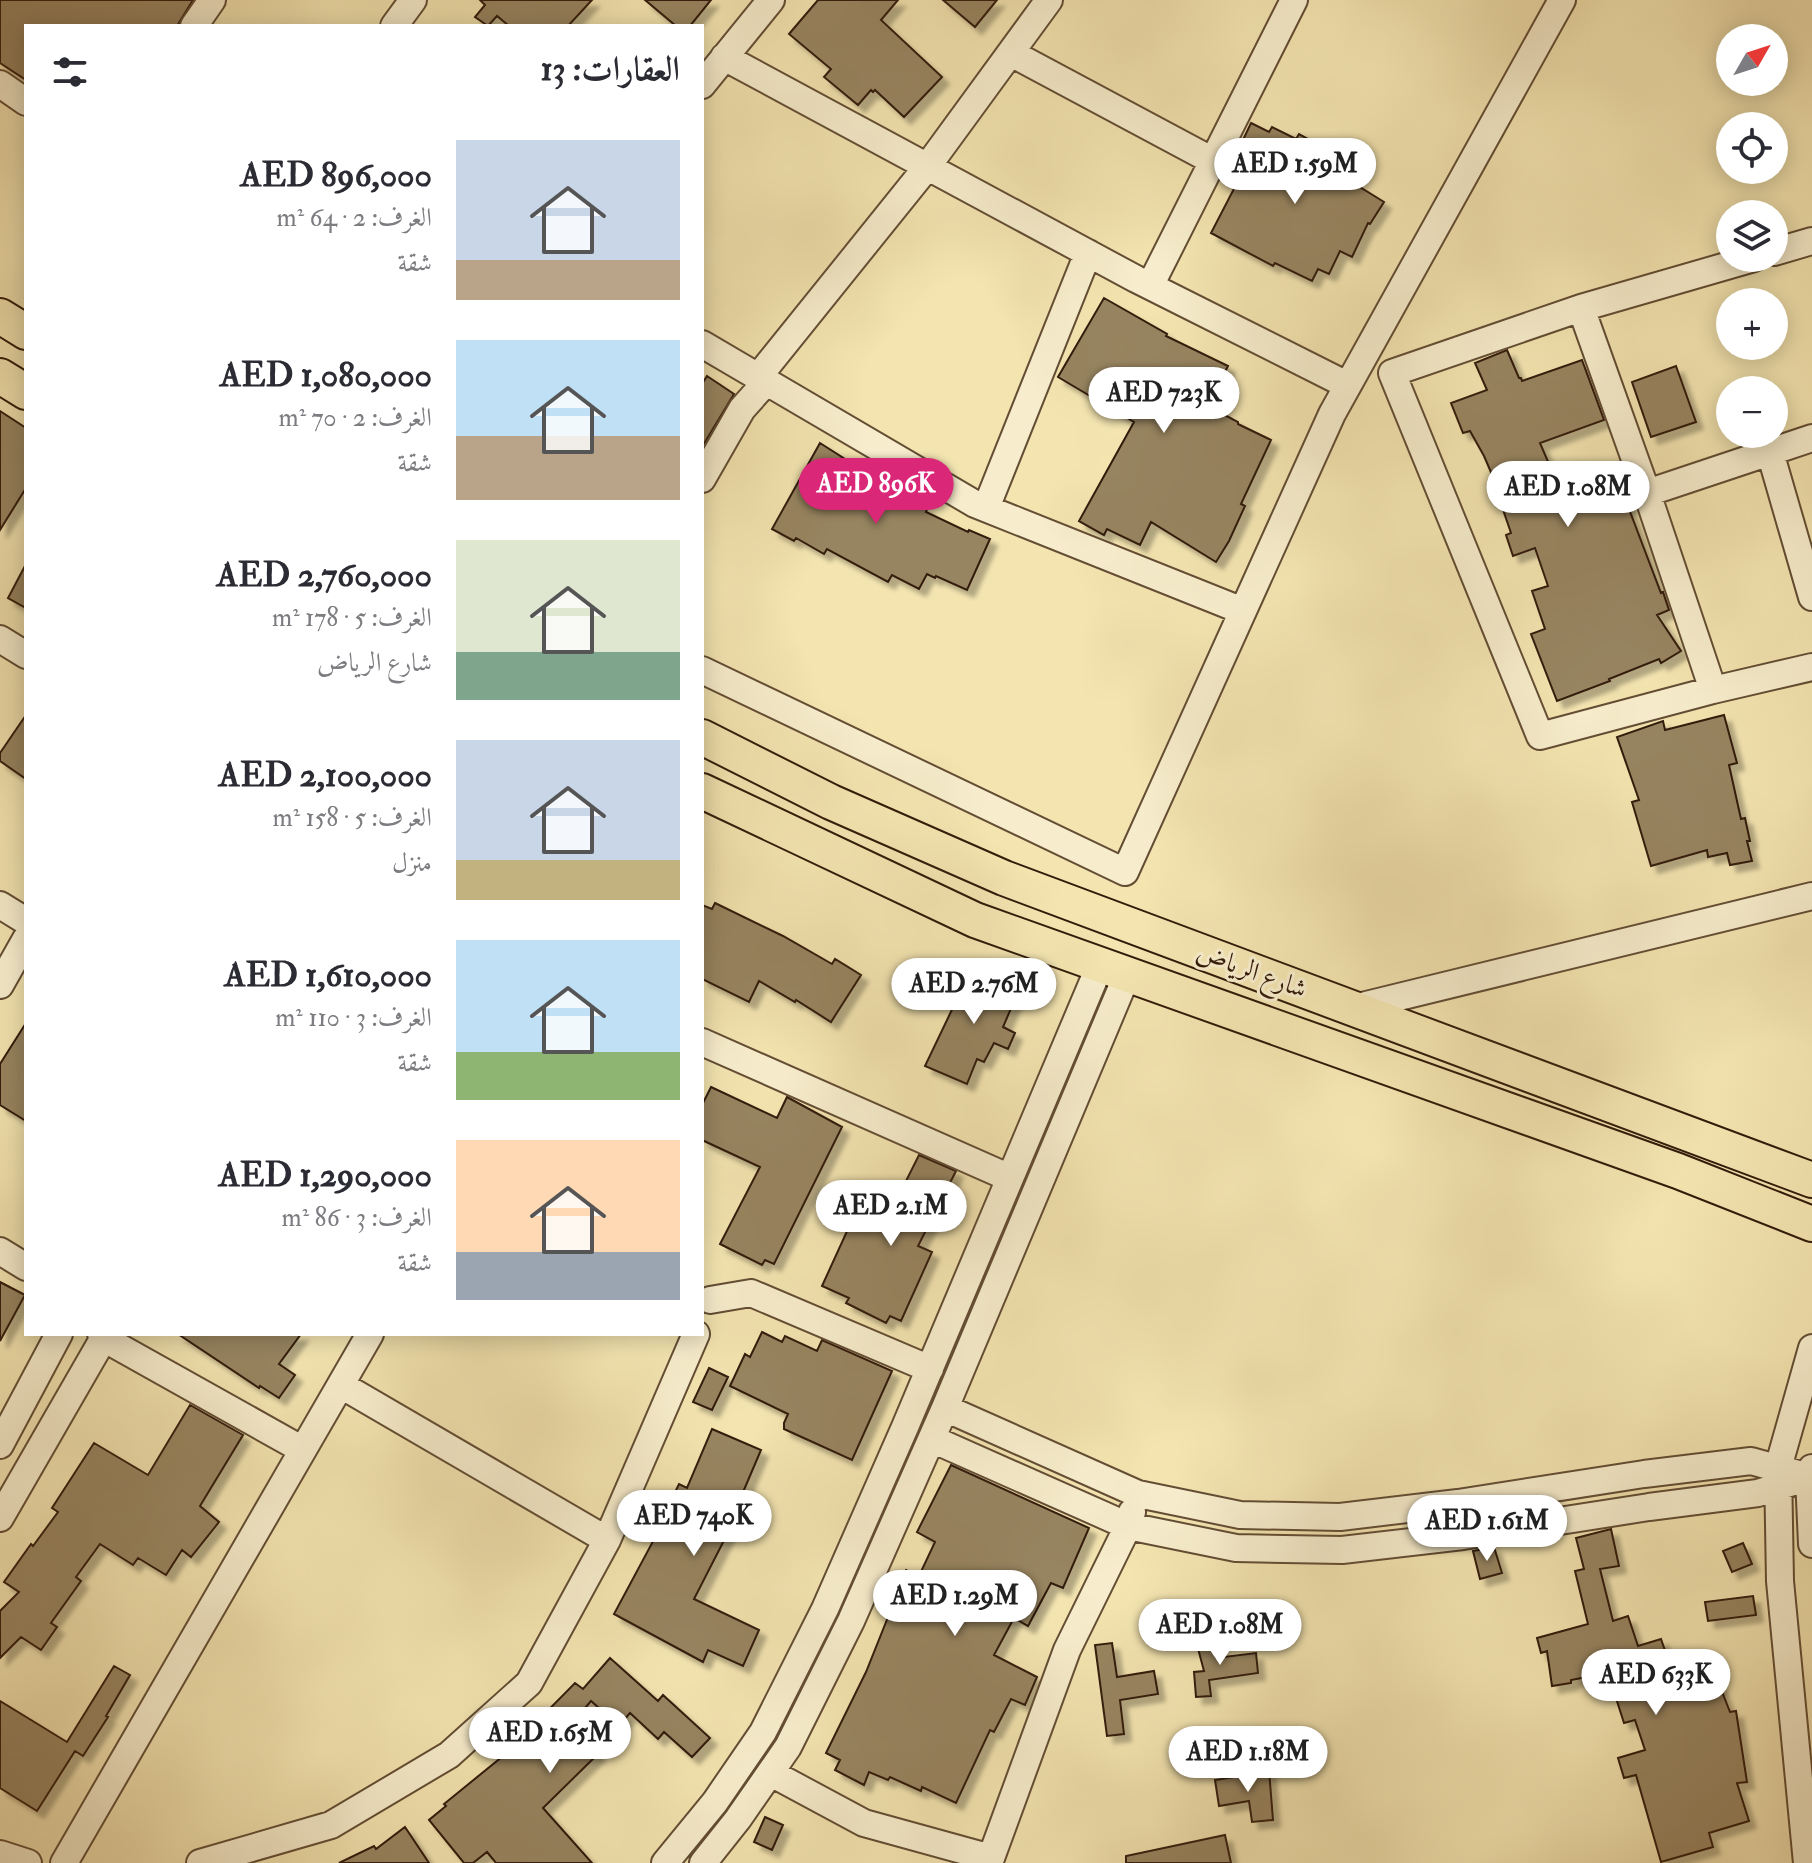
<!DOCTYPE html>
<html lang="ar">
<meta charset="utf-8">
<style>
body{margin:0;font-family:"IM FELL Double Pica",Amiri,serif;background:#f7f7f7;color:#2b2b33;direction:rtl;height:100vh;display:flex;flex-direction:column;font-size:30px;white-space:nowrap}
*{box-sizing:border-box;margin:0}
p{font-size:26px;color:#7c7c81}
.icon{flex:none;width:44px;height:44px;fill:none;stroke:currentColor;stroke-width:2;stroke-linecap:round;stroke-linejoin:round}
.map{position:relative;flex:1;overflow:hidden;direction:ltr}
.details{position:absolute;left:24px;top:24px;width:680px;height:1312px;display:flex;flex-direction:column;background:#fff;border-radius:0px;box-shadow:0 4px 20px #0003;direction:rtl}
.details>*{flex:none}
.needle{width:52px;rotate:51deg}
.fabs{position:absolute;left:1716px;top:24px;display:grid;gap:16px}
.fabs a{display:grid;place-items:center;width:72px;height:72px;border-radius:50%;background:#fff;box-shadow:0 4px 20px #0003;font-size:40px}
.price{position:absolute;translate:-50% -68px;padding:0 18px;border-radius:28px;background:#fff;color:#222;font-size:26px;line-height:52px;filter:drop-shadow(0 2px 4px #0008)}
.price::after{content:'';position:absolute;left:50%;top:48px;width:24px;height:18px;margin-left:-12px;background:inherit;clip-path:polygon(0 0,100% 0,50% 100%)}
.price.active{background:#db2777;color:#fff}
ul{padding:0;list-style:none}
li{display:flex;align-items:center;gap:24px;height:200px;padding:0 24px}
li span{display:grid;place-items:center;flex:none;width:224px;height:160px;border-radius:0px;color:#555}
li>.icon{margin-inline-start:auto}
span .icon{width:96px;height:96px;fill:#fffc;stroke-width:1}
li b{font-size:34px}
h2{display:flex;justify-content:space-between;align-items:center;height:96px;padding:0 24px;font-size:34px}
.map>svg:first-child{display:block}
</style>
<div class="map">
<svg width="1812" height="1863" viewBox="0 0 1812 1863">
<defs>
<filter id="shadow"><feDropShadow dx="7" dy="7" stdDeviation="2" flood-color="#0004"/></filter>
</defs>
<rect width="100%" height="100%" fill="#f3e4b0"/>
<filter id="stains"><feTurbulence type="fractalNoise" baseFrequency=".0025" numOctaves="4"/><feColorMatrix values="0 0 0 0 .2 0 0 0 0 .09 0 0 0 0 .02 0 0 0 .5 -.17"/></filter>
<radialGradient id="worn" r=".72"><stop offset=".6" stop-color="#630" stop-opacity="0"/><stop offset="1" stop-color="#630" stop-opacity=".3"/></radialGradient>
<path fill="#978460" stroke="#331b0a" stroke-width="2" filter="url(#shadow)" d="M0 0H193L177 26H26V80L0 63Z
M480 0H592L568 26H509L497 16 488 26 475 17 485 5Z
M645 0H711L690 26H676Z
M818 0H898L881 20 942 77 904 117 875 90 873 92 871 90 858 105 824 77 831 69 789 34Z
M943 0H997L975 27Z
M1251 123 1269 132 1272 127 1296 139 1299 134 1330 151 1326 159 1350 174 1347 179 1384 202 1370 224 1368 223 1352 257 1340 251 1329 274 1318 269 1312 281 1275 263 1273 266 1211 233 1239 179 1244 181 1260 150 1242 142Z
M1104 298 1167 334 1166 336 1228 366 1208 406 1238 422V424L1271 440 1241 504 1245 506 1229 541 1216 562 1151 522 1140 545 1107 529 1104 535 1079 521 1134 422 1058 377Z
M1507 350 1519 378H1521L1522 381 1582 360 1604 420 1540 443 1558 485 1613 467 1661 593 1663 592 1669 610 1657 615 1681 651 1661 663 1659 659 1609 679 1610 681 1557 701 1531 634 1545 629 1532 591 1548 586 1535 548 1513 556 1506 535 1511 533 1500 501 1503 500 1484 456 1470 431 1463 433 1451 403 1487 390 1475 363Z
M1676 366 1696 422 1651 437 1632 382Z
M707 376 734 394 702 447V384Z
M0 411 26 428V488L0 530Z
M820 443 870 475 868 477 927 509 926 512 968 532 969 530 990 539 967 590 936 576 935 578 927 574 919 589 892 575 888 582 827 549 824 554 796 538 794 541 772 529Z
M26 564V608L8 598Z
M26 715V779L0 761V753Z
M1724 715 1737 763 1729 765 1741 819 1745 818 1750 841H1747L1752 861 1730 865 1727 853 1708 857 1707 850 1651 866 1632 802 1639 800 1617 737 1663 721 1665 730Z
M715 903 783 936 832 964 835 959 861 975 831 1022 796 1000 795 1002 759 981 749 1002 702 979V905L712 909Z
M969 966 1019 990 1003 1027 1015 1033 1008 1049 994 1043 984 1062 977 1059 967 1084 925 1066 958 997 955 996Z
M26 1023V1121L0 1105V1064Z
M711 1087 777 1118 787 1097 842 1127 774 1264 765 1260 762 1265 720 1244 760 1167 702 1140V1105Z
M919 1155 956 1171 918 1246 932 1252 901 1321 890 1316 886 1323 846 1303 849 1298 822 1286 853 1218 881 1231Z
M0 1282 25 1295 0 1341Z
M762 1332 782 1342 785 1336 817 1351 822 1340 892 1371 852 1460 784 1429V1423L788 1414 730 1386 745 1354 750 1357Z
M178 1334H301L279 1364 295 1375 279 1398 260 1386 259 1388Z
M709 1368 728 1377 712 1410 693 1402Z
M190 1405 243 1435 200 1506 219 1522 191 1557 182 1550 166 1575 138 1558 133 1565 100 1544 76 1577 81 1581 51 1623 57 1627 41 1650 21 1637 0 1658V1611L19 1592 4 1582 31 1544 33 1546 58 1512 52 1508 94 1443 148 1475Z
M712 1429 761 1450 735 1511 738 1513 694 1599 759 1630 743 1666 708 1650 703 1662 614 1614 658 1532 656 1531 679 1484 687 1488Z
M951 1465 1089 1528 1063 1588 1051 1583 1028 1626 1014 1618 994 1655 1037 1677 1025 1705 1011 1699 994 1732 990 1730 956 1803 922 1787 921 1791 890 1777 888 1780 869 1772 864 1785 835 1770 840 1760 826 1753 866 1672 890 1612 886 1610 906 1570 919 1576 935 1542 917 1532Z
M1611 1529 1619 1566 1600 1569 1613 1621 1628 1616 1638 1646 1661 1639 1681 1697 1719 1684 1730 1712 1736 1711 1747 1782 1737 1783 1749 1821 1709 1833 1713 1847 1661 1862 1636 1775 1624 1778 1618 1758 1645 1750 1635 1720 1624 1723 1608 1673 1571 1680V1683L1552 1686 1547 1651 1541 1653 1537 1638 1588 1624 1575 1571 1584 1569 1576 1538Z
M1743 1543 1752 1564 1732 1572 1723 1551Z
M1494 1547 1502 1573 1480 1579 1473 1551Z
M1753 1596 1756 1615 1708 1621 1705 1602Z
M1211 1637 1216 1658 1256 1653 1258 1673 1209 1680 1211 1696 1196 1697 1194 1672 1204 1671 1196 1641Z
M1112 1643 1117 1677 1154 1671 1158 1694 1120 1700 1124 1734 1107 1736 1095 1645Z
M610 1658 658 1701 663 1695 710 1738 692 1757 664 1732 658 1739 630 1713 619 1726 591 1701 570 1726 598 1754 543 1808 592 1863H496L487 1852 473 1863H464L429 1820 446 1806 444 1804 503 1756 575 1683 583 1689Z
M114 1666 130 1675 106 1716 108 1717 83 1756 75 1751 37 1811 0 1788V1701L67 1742Z
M1269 1770 1273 1820 1252 1822 1249 1801 1219 1806 1215 1780 1253 1774V1771Z
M765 1817 783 1825 772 1850 754 1842Z
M405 1827 429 1863H339L374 1846 376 1849Z
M1225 1835 1231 1863H1126V1856Z"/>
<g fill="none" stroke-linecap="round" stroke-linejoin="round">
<g stroke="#634d34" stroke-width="30">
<path id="minor" d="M194 26 212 0
M394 26 413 0
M1011 53 1213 161
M724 57 1136 279 1347 385
M0 84 26 102
M702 85 771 0
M1774 252 1812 241
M1754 258 1581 308 1647 493 1713 690 1812 667
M1150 286 1294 0
M1581 308 1392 373 1540 736 1713 690
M702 344 975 504 1243 611
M758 377 927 167 1049 0
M1770 452 1812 597
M702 479 742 409 767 381
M1647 493 1812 438
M986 508 1088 253
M0 639 26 655
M702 670 1125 872 1332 414 1562 0
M0 905 26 921
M0 985 26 939
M1354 1008 1812 896
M702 1042 1010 1178
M0 1251 26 1267
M710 1300 751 1293 930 1369
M101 1334 103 1338 303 1450
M341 1385 607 1540
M945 1408 1138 1494 1240 1515 1340 1517 1458 1503 1644 1474 1751 1461 1809 1477
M932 1439 1128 1526 1236 1548 1342 1550 1463 1536 1649 1507 1758 1493 1809 1477
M0 1445 59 1334
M1812 1468 1809 1477 1812 1544
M0 1518 106 1334
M771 1773 864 1823 991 1858 1067 1650 1128 1526 1132 1512
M0 1854 28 1863
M64 1863 370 1334
M200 1863 331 1825 449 1755 529 1683 607 1540 696 1334
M665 1863 715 1802 763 1732 825 1609 905 1427 1100 965
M703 1863 738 1819 788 1747 851 1621 945 1408 1127 975
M1807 1863 1780 1581 1778 1468 1812 1348"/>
</g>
<g stroke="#331b0a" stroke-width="38">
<path id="major" d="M0 316 26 332
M0 376 26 392
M702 737 831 802 1004 878 1812 1180
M702 791 975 920 1678 1171 1812 1224"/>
</g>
<use href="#minor" stroke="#f7edcc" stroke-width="26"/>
<use href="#major" stroke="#f3e4b0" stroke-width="34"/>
</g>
<g text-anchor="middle" stroke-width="6" stroke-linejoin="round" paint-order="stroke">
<g font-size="26" fill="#331b0a" stroke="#f7edcc">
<text transform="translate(1252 970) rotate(20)" y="9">شارع الرياض</text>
</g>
</g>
<rect width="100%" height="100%" filter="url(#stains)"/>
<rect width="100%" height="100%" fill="url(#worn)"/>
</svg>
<div class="fabs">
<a><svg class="needle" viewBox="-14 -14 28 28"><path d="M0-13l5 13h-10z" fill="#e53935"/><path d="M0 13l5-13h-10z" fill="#7c7c81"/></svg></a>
<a><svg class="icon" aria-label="locate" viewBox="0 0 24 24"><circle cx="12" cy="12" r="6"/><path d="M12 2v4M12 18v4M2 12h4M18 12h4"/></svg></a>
<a><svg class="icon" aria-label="layers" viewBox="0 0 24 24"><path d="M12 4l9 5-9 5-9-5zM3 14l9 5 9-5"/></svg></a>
<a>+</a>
<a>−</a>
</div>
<b class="price" style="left:1295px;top:206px">AED 1.59M</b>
<b class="price" style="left:1164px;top:435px">AED 723K</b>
<b class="price active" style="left:876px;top:526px">AED 896K</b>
<b class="price" style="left:1568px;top:529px">AED 1.08M</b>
<b class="price" style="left:974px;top:1026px">AED 2.76M</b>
<b class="price" style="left:891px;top:1248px">AED 2.1M</b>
<b class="price" style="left:694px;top:1558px">AED 740K</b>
<b class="price" style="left:1487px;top:1563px">AED 1.61M</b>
<b class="price" style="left:955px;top:1638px">AED 1.29M</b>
<b class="price" style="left:1220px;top:1667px">AED 1.08M</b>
<b class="price" style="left:1656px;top:1717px">AED 633K</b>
<b class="price" style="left:550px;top:1775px">AED 1.65M</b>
<b class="price" style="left:1248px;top:1794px">AED 1.18M</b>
<section class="details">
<h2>العقارات: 13<svg class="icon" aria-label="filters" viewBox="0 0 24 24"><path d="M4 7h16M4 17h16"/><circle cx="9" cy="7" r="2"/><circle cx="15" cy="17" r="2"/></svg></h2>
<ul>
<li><span style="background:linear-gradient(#c9d6e8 75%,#b9a48a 0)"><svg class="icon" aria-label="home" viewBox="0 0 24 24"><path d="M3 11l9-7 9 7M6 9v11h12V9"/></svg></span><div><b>AED 896,000</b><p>الغرف: 2 · 64 m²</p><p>شقة</p></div></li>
<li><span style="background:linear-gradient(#bfe0f5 60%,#b9a48a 0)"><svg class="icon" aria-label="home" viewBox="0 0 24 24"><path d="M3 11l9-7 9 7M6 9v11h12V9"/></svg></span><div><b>AED 1,080,000</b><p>الغرف: 2 · 70 m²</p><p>شقة</p></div></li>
<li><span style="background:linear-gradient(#dfe7d0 70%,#7fa58c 0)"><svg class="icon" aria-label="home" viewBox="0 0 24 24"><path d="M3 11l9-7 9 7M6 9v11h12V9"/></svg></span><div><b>AED 2,760,000</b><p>الغرف: 5 · 178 m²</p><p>شارع الرياض</p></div></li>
<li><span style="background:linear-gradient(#c9d6e8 75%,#c2b280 0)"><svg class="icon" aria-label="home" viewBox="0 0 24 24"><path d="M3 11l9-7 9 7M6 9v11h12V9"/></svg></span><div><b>AED 2,100,000</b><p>الغرف: 5 · 158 m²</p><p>منزل</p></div></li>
<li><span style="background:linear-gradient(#bfe0f5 70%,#8fb573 0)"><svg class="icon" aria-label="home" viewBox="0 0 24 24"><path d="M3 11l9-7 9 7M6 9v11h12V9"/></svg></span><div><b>AED 1,610,000</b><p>الغرف: 3 · 110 m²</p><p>شقة</p></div></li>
<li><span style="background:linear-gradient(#ffd9b3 70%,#9aa5b1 0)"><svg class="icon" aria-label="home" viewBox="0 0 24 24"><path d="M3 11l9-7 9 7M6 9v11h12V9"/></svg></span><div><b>AED 1,290,000</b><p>الغرف: 3 · 86 m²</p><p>شقة</p></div></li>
</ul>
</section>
</div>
